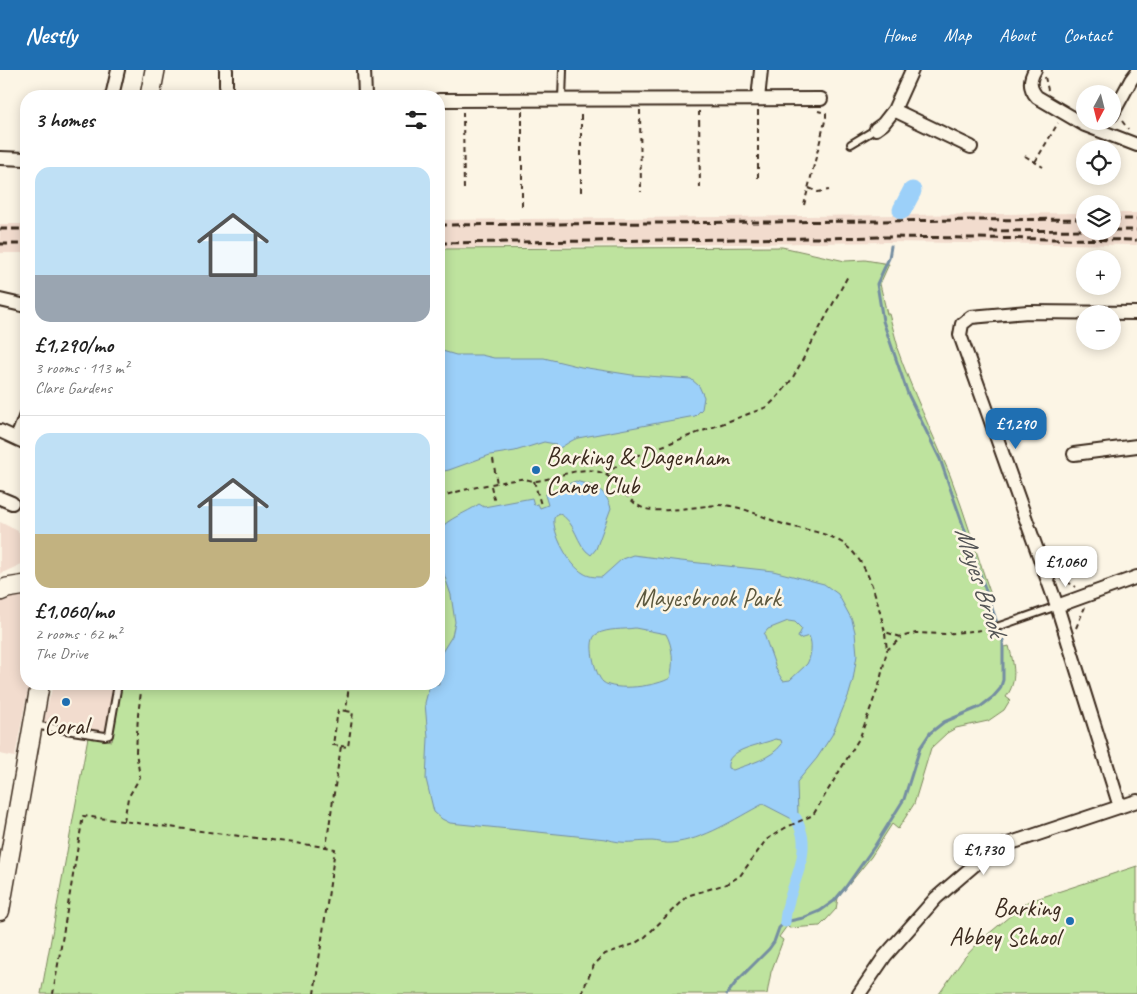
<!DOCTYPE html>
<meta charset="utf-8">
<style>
body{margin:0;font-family:Caveat,sans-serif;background:#f6f6f6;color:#222;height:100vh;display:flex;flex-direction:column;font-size:19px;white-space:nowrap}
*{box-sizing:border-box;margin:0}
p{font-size:16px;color:#767676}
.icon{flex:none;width:28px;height:28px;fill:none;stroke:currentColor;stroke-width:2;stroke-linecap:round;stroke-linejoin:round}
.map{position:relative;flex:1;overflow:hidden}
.details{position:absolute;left:20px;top:20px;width:425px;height:600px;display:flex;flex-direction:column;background:#fff;border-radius:20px;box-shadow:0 2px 12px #0003}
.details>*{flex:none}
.needle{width:32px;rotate:187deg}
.buttons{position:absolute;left:1076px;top:15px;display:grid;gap:10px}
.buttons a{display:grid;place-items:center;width:45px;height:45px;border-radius:50%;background:#fff;box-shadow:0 2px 12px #0003;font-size:25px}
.price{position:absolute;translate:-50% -42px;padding:0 11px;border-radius:10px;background:#fff;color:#222;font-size:16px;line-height:32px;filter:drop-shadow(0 1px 2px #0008)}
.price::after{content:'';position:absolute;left:50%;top:30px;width:15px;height:11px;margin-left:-8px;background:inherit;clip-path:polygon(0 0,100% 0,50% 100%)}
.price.active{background:#1f6fb2;color:#fff}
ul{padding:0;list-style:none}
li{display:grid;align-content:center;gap:10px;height:265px;padding:0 15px}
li+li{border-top:1px solid #e0e0e0}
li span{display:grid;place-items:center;height:155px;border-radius:15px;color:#555}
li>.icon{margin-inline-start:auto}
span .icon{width:90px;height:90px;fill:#fffc;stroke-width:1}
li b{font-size:21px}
h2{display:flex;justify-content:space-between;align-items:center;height:60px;padding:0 15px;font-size:21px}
header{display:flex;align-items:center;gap:30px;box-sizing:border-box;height:70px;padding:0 25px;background:#1f6fb2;color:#fff}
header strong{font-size:24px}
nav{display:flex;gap:28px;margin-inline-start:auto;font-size:18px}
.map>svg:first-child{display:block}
</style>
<header>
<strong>Nestly</strong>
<nav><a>Home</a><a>Map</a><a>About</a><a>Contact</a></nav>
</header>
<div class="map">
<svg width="1137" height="924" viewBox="0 0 1137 924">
<rect width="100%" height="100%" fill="#fcf5e5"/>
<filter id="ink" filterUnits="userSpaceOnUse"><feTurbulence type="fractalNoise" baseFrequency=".02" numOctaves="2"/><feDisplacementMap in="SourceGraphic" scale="10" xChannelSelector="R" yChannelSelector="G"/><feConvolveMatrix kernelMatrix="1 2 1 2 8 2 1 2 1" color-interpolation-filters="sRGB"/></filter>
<g filter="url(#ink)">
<path fill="#f2dcce" d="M1085 143V161H1112L1113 143H1137V175L887 172 439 178V150Z
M0 154H26V183H0Z
M0 452 18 461 26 481V492L0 504Z
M18 524 26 525V614H29L15 687 0 684V528Z
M53 614H122L112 671 42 659Z"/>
<path fill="#bee39e" stroke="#7c865e" d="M782 177 845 191 865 190 889 194 880 214 887 244H889L898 277 897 278C912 321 932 362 950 405 966 446 978 489 993 531L988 533 1005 577 1009 576C1014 594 1018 611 1006 627L1010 630 1004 640 988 651 956 658 947 663 931 678 914 734 898 759 892 754 871 787 838 828 836 839 826 850 820 856 789 858 787 856 779 867 783 870 771 902 767 924H41L88 667 112 671 122 614H439V179Z
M1137 796V924H939L965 887 981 870 1027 832Z"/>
<path fill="#9cd0f9" stroke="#758ea1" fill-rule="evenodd" d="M439 280 456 285H481L494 288H544L581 297 632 305 691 309 699 316 704 327 702 339 695 346 578 368C569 371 565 376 557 379L555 374 544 372 515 381 490 385 449 400 439 402Z
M576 411C596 417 604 417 611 438L596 479 591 485C576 476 576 450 558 443L554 448C552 463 569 495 583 503 589 507 595 507 602 507L622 489 633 485 681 491 773 501 824 514 838 524 852 550 855 562 857 585 853 610 849 624 832 665 817 688 797 712 798 746 792 749 763 734C734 749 705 770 671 773 665 774 658 771 652 771 634 771 625 775 606 769L450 753 442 749 434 742 426 709 428 668 425 633 430 614H439V587L452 566 455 552 451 525 440 492 439 460C450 447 465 444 479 434L484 437 532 428 534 435 538 434 540 438 548 435 545 425C557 421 565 414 576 411ZM788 551 795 552 802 559 798 567 799 569 809 566C813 574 811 587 807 594L790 610 783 611 777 601 764 564 768 559ZM635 558 666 564C673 576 674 595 670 608 658 616 615 622 603 612 595 605 586 569 597 564 609 558 622 560 635 558ZM775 669 781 670 782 674C771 689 749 694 733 700L728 698C725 678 763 675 775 669Z"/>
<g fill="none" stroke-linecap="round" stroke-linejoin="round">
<path stroke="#758ea1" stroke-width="3" d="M727 924 737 911 769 879 774 872 779 858 785 852 803 848 820 841 834 831 845 818 874 777 904 729 920 678 930 663 944 652 980 637 993 627 1000 619 1003 610V570L940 389 908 324 883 251 877 214 889 188 891 176"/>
<path stroke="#9cd0f9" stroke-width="11" d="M785 852C786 824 805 799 803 771 803 763 799 755 796 748"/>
<path stroke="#9cd0f9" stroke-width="19" d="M902 140 912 121"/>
<g stroke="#3b2a1e" stroke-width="10">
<path id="lane" d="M562 29 563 0
M851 74 876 59
M991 559 1057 536
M33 655 105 666 109 665 118 614"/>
</g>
<g stroke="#3b2a1e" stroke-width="16">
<path id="street" d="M226 0V16
M364 0 365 26
M912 0 894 40 971 77
M1035 0C1029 10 1029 18 1037 27L1085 55 1137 75
M112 26 118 0
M758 29 761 0
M439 30 821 29
M1112 45 1131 10 1137 2
M876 59 883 54 894 40
M0 88 26 89
M0 230 26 236
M0 361 26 373
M17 368 26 345
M1074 384 1137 376
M0 428 12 433
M1057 536 1137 507
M1120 737 1057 536 960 265 962 254 971 247 1028 242 1137 243
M859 924 885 886 936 828 993 779 1137 731"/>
</g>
<g stroke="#3b2a1e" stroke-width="21">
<path id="secondary" d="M0 841 40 614"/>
</g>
<g stroke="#3b2a1e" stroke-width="22">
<path id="primary" d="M150 26 155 0
M0 521 7 518 26 515"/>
</g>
<path stroke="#3b2a1e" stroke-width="2" stroke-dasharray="5 4" stroke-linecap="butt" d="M1045 7 1048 20
M236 20 237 26
M640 40 641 122
M758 40V112
M522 41V136
M699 41 700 121
M463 42 464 122
M1122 51 1128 59
M1025 86 1043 97
M1035 92 1058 53
M809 118 818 122 829 120
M581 122V42
M804 135 826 47V43L818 41
M493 389 497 414
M606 405 622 391 767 337C779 326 788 316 796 302L849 204
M534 411 541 435
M491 416 495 433
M439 427C465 419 493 413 520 409 525 408 530 411 535 411 557 409 581 394 602 403 620 410 627 434 646 439 663 443 699 436 718 435 742 435 761 447 783 454 802 460 824 461 841 472 870 491 877 531 885 562L901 567 916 563 945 564 982 560
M1059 507 1076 517
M1076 558 1085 537
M885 563 887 580
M341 676 348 677 353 642 346 641
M124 751 128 728 140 707 136 682 138 645 142 614
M53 924 83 746 326 777
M314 924 335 779 326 777 341 676 333 675 338 640 346 641 349 614
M581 924 594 895 605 884 634 874 645 867 687 826 726 814 740 806 766 770 785 758 813 745 860 667 879 615 887 580 901 568"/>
<use href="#lane" stroke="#fcf5e5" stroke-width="6"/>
<use href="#street" stroke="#fcf5e5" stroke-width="12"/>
<use href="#secondary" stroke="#fcf5e5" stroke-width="18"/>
<use href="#primary" stroke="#fcf5e5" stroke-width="19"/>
<path stroke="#3b2a1e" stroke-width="3" stroke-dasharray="8 4" stroke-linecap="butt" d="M1112 149H1137
M439 155 1085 149
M0 159H26
M1112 160H1137
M989 161 1085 160
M439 173 887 167 1137 170
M0 174H26"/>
</g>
</g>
<g fill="#1f6fb2" stroke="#fcf5e5" stroke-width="2">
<circle cx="536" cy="400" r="5"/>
<circle cx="66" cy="632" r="5"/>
<circle cx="1070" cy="851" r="5"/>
</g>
<g text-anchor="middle" stroke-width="5" stroke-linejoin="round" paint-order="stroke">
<g font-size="25" fill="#3b2a1e" stroke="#fcf5e5" text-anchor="start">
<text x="546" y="395">Barking &amp; Dagenham<tspan x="546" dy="29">Canoe Club</tspan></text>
<text x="66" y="664" text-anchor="middle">Coral</text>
<text x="1060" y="846" text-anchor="end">Barking<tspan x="1060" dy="29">Abbey School</tspan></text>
</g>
<g font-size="25" fill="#5c583e" stroke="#fcf5e5">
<text x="708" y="536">Mayesbrook Park</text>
</g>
<g font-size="26" font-style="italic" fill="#535455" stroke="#fcf5e5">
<text transform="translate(981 511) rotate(72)" y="9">Mayes Brook</text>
</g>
</g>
</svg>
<div class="buttons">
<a><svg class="needle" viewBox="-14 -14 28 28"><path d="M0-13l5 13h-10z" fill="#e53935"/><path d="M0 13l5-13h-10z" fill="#767676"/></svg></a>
<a><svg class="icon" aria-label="locate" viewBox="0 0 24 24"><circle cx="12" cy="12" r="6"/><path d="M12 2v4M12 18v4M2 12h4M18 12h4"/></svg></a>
<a><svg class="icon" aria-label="layers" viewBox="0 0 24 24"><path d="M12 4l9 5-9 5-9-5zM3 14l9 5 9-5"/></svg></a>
<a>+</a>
<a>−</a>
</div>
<b class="price active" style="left:1016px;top:380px">£1,290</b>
<b class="price" style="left:1066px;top:518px">£1,060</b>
<b class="price" style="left:984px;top:806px">£1,730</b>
<section class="details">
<h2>3 homes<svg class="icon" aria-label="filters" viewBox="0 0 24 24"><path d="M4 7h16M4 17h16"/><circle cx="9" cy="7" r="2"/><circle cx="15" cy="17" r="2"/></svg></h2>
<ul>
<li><span style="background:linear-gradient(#bfe0f5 70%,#9aa5b1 0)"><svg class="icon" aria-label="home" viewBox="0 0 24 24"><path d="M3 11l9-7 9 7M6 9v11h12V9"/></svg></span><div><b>£1,290/mo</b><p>3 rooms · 113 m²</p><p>Clare Gardens</p></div></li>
<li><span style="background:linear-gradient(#bfe0f5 65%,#c2b280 0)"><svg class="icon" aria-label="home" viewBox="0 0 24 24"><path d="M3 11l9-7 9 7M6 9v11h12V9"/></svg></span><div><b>£1,060/mo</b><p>2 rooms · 62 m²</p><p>The Drive</p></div></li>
</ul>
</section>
</div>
